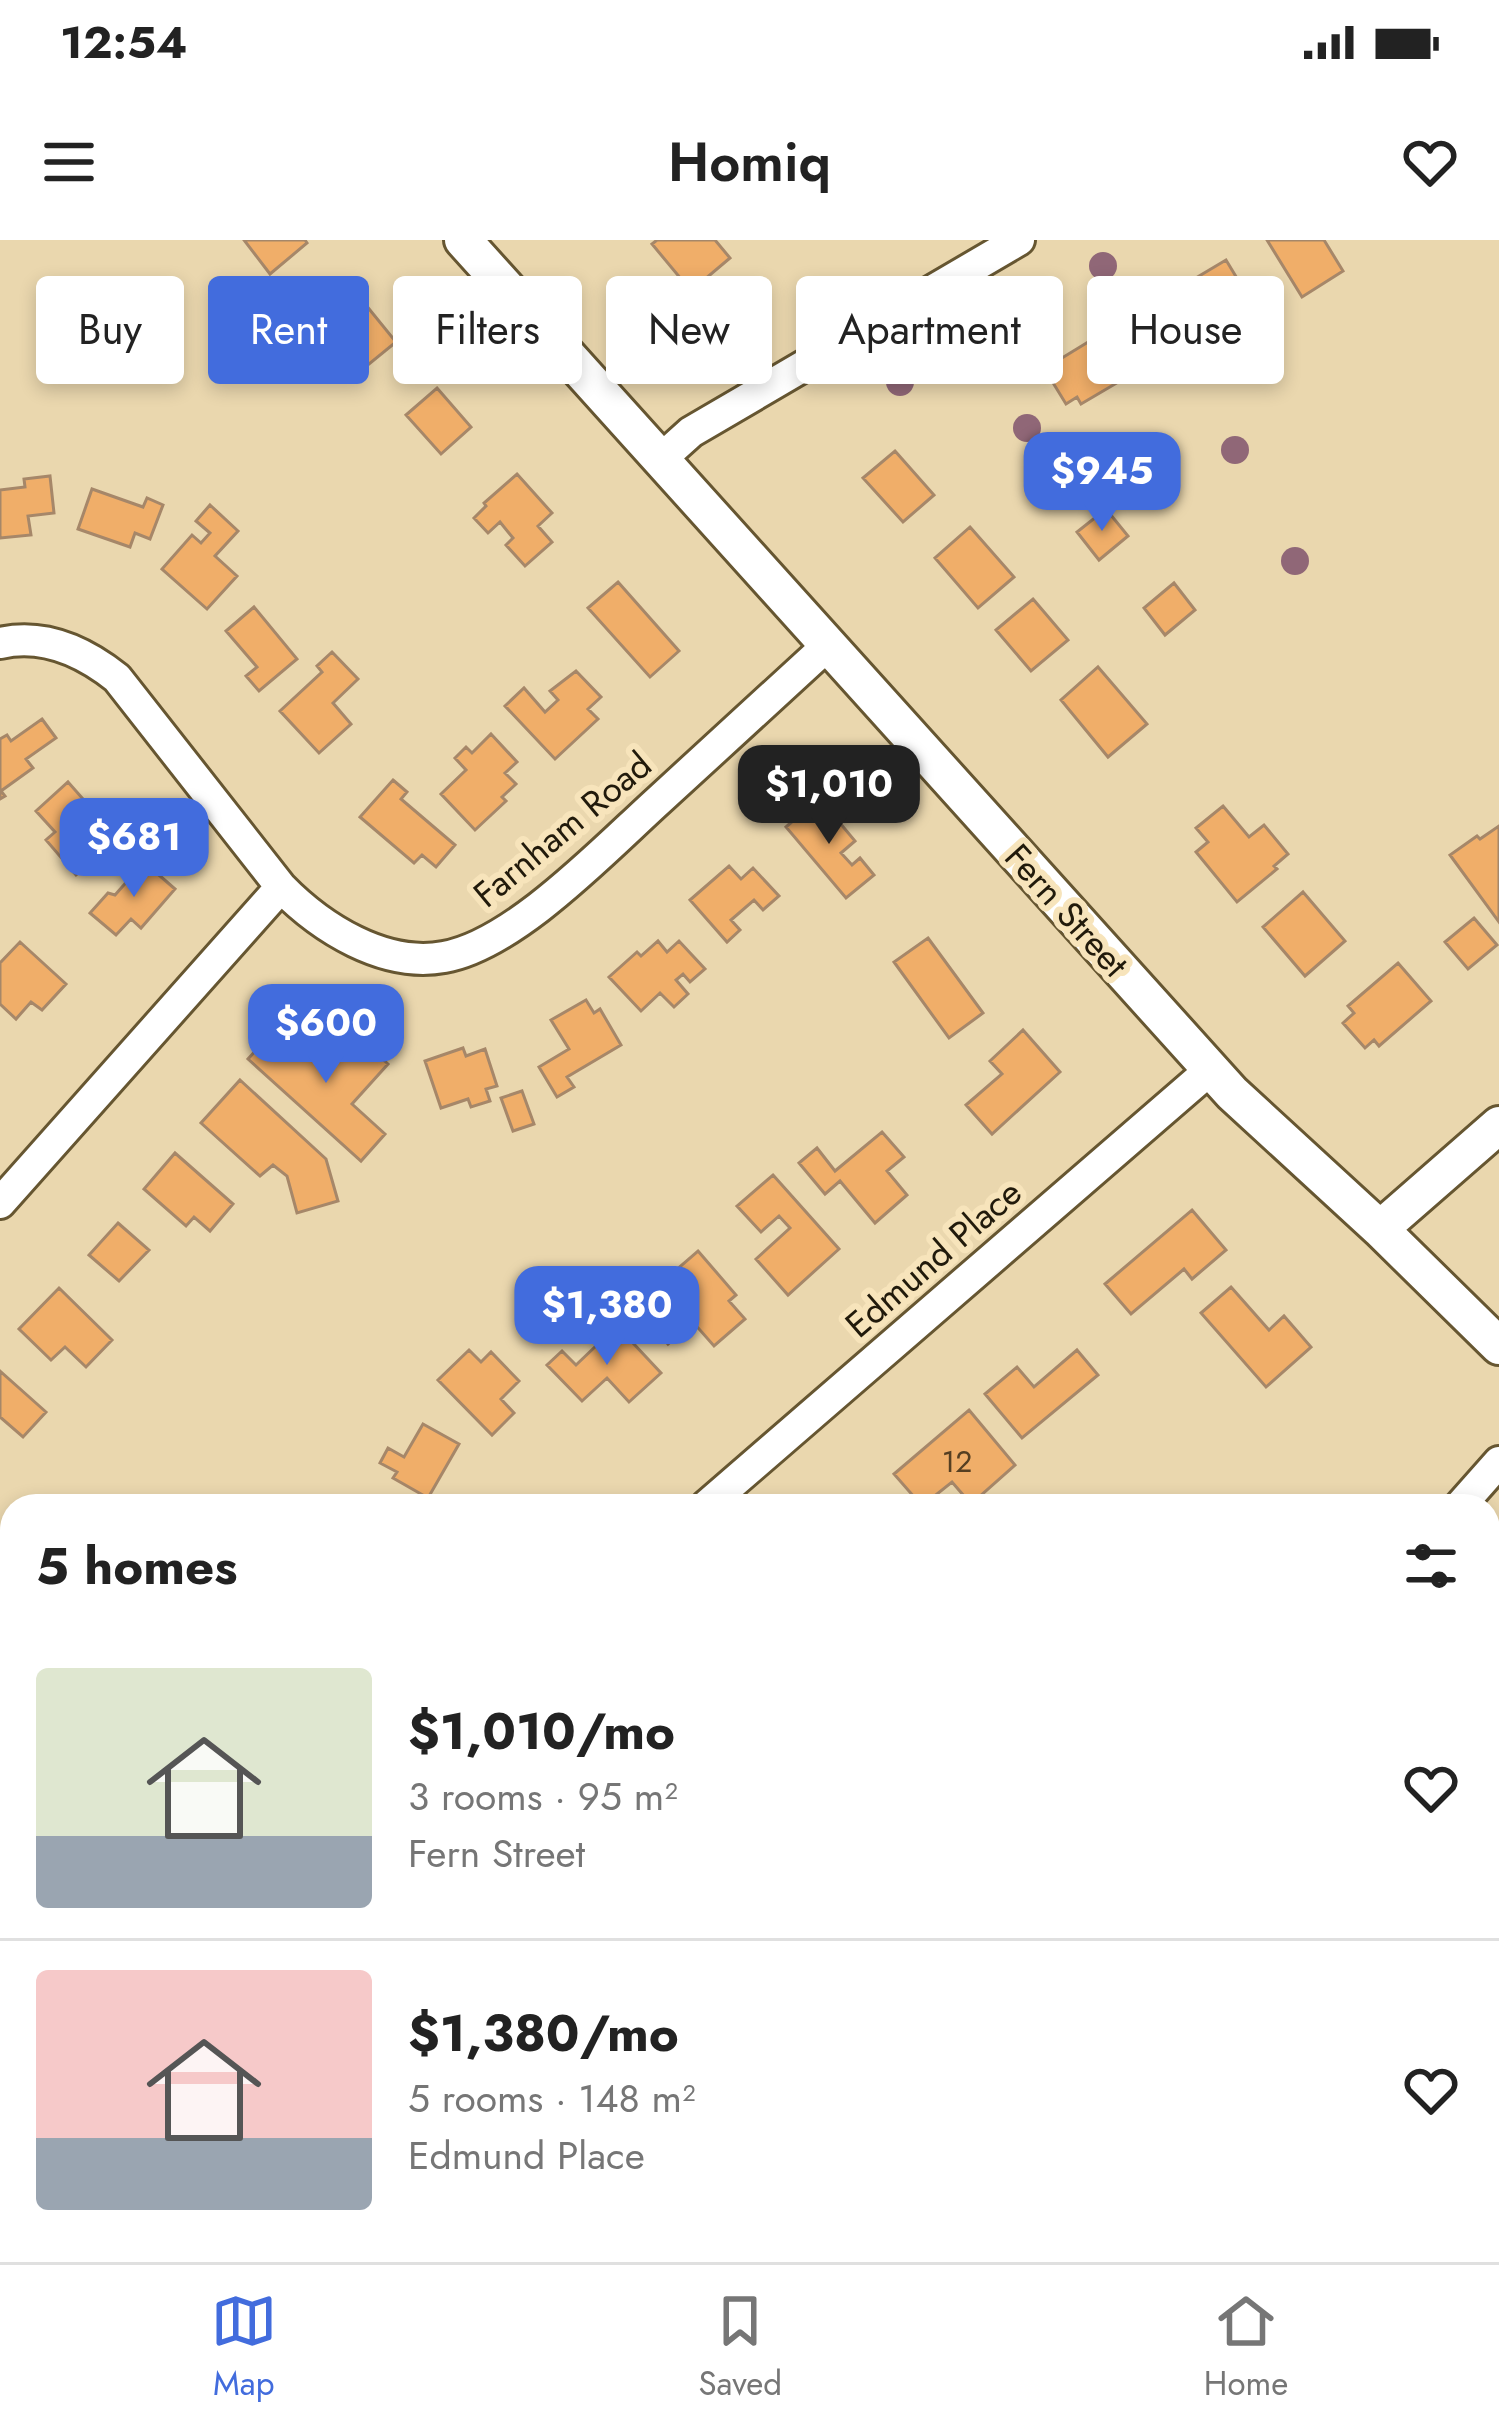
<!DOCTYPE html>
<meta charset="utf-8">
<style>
body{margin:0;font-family:Jost,sans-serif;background:#f6f6f6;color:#222;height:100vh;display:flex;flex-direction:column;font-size:45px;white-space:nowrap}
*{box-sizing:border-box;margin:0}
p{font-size:39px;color:#767676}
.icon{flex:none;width:66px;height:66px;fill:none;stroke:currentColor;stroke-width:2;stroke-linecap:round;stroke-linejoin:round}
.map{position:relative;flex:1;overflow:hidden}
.drawer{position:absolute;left:0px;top:1254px;width:1500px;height:768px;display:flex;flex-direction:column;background:#fff;border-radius:36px 36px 0 0;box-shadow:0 6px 18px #0003}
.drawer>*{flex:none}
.banner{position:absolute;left:36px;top:36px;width:1428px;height:108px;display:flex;gap:24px}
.price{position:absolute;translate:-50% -102px;padding:0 27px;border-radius:24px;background:#426cdd;color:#fff;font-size:39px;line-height:78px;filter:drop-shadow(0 3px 6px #0008)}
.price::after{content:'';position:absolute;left:50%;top:72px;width:36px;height:27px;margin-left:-18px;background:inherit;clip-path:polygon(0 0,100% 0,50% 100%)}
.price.on{background:#222;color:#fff}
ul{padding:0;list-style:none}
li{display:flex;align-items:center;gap:36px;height:300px;padding:0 36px}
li+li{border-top:3px solid #e0e0e0}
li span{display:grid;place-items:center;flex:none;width:336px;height:240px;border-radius:12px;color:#555}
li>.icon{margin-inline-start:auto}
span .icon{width:144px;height:144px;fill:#fffc;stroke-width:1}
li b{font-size:51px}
h2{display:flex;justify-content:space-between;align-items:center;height:144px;padding:0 36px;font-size:51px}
.chip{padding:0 42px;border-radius:12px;background:#fff;box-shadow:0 6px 18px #0003;font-size:42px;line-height:108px}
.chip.on{background:#426cdd;color:#fff}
.status{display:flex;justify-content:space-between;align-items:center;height:84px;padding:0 60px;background:#fff;direction:ltr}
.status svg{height:33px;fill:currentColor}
header{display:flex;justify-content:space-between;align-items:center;height:156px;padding:0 36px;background:#fff;font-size:54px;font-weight:600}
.menu{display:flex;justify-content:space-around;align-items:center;height:168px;border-top:3px solid #e0e0e0;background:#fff;font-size:33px;color:#767676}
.menu a{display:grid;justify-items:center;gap:6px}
.menu .on{color:#426cdd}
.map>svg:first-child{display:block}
</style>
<div class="status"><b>12:54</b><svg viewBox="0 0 49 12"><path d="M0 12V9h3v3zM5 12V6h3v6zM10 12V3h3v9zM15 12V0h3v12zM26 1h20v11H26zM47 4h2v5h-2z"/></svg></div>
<header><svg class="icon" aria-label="menu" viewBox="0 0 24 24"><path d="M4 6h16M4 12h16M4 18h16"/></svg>Homiq<svg class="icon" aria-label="heart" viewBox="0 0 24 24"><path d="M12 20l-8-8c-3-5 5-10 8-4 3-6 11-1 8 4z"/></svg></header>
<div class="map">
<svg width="1499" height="2022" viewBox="0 0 1499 2022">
<rect width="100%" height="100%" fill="#ead7ae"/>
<path fill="#cb98cc" d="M12 1932V2010H401L389 2022H21L0 2003V1944Z"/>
<path fill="#f0ae69" stroke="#a68769" stroke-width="3" d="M244 0H305L307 3 270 34Z
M657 0H715L730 18 691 51 652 4Z
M1267 0H1324L1343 31 1302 57Z
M1226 20 1264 83 1243 96 1230 74 1204 90 1179 48Z
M361 59 396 102 363 129 328 86Z
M1111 88 1137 131 1081 164 1077 157 1066 164 1047 133 1059 125 1057 121Z
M437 148 471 187 441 214 406 175Z
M1124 201 1144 223 1130 235 1135 239 1106 265 1078 233 1106 208 1111 212Z
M895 211 934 255 903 282 863 238Z
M517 234 552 273 538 286 552 302 525 326 506 305 513 298 500 282 488 293 474 278 486 266 484 263Z
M50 236 54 273 28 276 31 295 0 298V250L25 247 24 239Z
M92 249 143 267 147 258 163 265 150 299 135 293 130 307 78 289Z
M210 265 238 291 215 316 237 336 207 369 162 329 192 295 201 303 210 293 196 281Z
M1106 269 1128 296 1099 320 1077 292Z
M970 287 1014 337 978 368 935 318Z
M618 342 679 411 650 437 588 368Z
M1174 343 1195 370 1165 395 1144 368Z
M1033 359 1068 400 1031 431 996 390Z
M254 367 297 419 259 451 246 436 257 427 226 391Z
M332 412 358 439 333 463 351 484 319 513 280 471 322 432 317 426Z
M1098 427 1147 484 1108 517 1061 460Z
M576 431 601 457 588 469 598 479 555 519 505 466 524 448 545 472 558 460 550 451Z
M42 479 56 498 26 519 33 528 1 551 5 556 0 559V499L7 495 11 501Z
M491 494 517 522 505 533 516 544 502 557 506 561 475 590 441 554 466 530 455 518 466 507 472 513Z
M393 540 407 552 401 559 455 605 436 627 422 615 414 623 360 577Z
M68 542 106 585 92 597 104 611 76 635 46 600 55 592 36 571Z
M819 558 855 601 841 613 852 625 860 618 874 635 846 658 786 587Z
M1223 566 1249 597 1264 585 1288 614 1274 626 1277 629 1237 662 1196 612 1208 602 1196 588Z
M1499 586V682L1450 615 1477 596 1480 599Z
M144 622 175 649 141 688 131 679 116 695 90 673 108 653 115 655Z
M729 626 741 639 753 628 779 656 763 670 754 660 731 680 740 690 727 702 690 660Z
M1303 652 1345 701 1305 736 1263 687Z
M1474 678 1497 705 1468 729 1445 702Z
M928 698 983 773 949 798 894 722Z
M658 701 667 712 679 701 705 729 690 742 683 734 676 740 688 754 674 767 660 753 641 771 609 737 637 712 641 716Z
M20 702 66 744 42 770 31 762 16 779 0 764V723Z
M1398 723 1431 761 1379 806 1374 800 1365 808 1343 783 1354 773 1348 766Z
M586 760 594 773 600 769 621 805 567 837 574 847 557 857 539 827 569 809 551 780Z
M278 786 313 819 327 804 340 817 358 797 388 824 352 864 385 894 361 921 248 819Z
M1023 790 1060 832 992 894 966 865 1002 834 990 821Z
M463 808 466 816 485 809 497 846 486 849 490 861 471 867 468 859 441 868 425 821Z
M240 840 326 919 338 961 297 973 287 936 273 925 260 936 201 883Z
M522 851 534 884 513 891 501 858Z
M882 892 904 917 887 931 907 955 875 983 840 941 825 954 799 923 817 908 835 931Z
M175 913 233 964 210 991 194 977 186 986 144 949Z
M773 935 839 1009 788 1055 756 1019 790 988 779 976 761 992 737 966Z
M1192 970 1226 1010 1192 1039 1184 1029 1131 1074 1105 1044Z
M118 983 149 1010 119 1041 89 1015Z
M698 1011 736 1055 729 1061 745 1079 714 1106 693 1082 668 1104 639 1070 655 1056 670 1073 678 1065 660 1044Z
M1231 1047 1269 1090 1284 1076 1311 1107 1266 1147 1201 1073Z
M59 1048 112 1100 86 1127 65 1107 51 1120 19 1089Z
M617 1086 661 1133 629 1162 607 1138 582 1161 547 1125 562 1111 576 1125Z
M469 1110 481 1122 491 1112 519 1141 501 1159 514 1173 492 1195 438 1140Z
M1077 1110 1098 1135 1022 1198 985 1154 1017 1127 1034 1147Z
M0 1131 46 1172 23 1197 0 1177Z
M969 1170 1015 1225 971 1264 952 1242 922 1266 894 1234Z
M423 1184 459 1204 428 1258 393 1238 397 1232 380 1223 388 1208 404 1217Z
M5 1989 12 1996V2010H26L38 2022H0V1994Z
M1488 2006 1499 2022H1272L1286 2010H1488Z
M975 2010H997L1007 2022H985Z"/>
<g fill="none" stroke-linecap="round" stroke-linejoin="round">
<g stroke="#665631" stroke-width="36">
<path id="minor" d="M661 219 691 192 1019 0
M0 403C44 393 83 411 117 438L281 647C321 688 384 728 444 717 514 705 604 610 658 561 714 509 771 457 828 405
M0 963 281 647
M706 1266 1211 829
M1460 1266 1499 1222
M689 2022 711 2010"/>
</g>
<g stroke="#665631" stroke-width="42">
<path id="tertiary" d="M463 0 1232 853 1380 989 1499 1106
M1380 989 1499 885"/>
</g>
<path stroke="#9b8d6e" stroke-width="6" stroke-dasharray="12 6" stroke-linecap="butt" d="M1488 1751 1499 1742
M0 1934 12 1924
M1184 2010C1189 2015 1205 2015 1211 2010"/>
<use href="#minor" stroke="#fff" stroke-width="30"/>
<use href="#tertiary" stroke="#fff" stroke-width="36"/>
</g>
<g fill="#906777">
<circle cx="1103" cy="26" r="14"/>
<circle cx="998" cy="93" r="14"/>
<circle cx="722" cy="97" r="14"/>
<circle cx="900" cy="142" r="14"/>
<circle cx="1027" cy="188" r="14"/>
<circle cx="1235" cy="210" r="14"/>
<circle cx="1076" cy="236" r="14"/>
<circle cx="1295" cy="321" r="14"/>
</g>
<g text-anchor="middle" stroke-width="12" stroke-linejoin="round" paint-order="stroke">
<g font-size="30" fill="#553f22">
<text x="957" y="1232">12</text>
</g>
<g font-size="36" fill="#211a0b" stroke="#f7e4bb">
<text transform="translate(562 589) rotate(-40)" y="13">Farnham Road</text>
<text transform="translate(1067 670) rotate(48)" y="13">Fern Street</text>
<text transform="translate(933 1018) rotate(-41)" y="13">Edmund Place</text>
</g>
</g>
</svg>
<b class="price" style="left:1102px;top:294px">$945</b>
<b class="price on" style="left:829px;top:607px">$1,010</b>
<b class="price" style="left:134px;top:660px">$681</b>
<b class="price" style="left:326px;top:846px">$600</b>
<b class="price" style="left:607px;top:1128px">$1,380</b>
<div class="banner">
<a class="chip">Buy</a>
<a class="chip on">Rent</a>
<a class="chip">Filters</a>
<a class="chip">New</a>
<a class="chip">Apartment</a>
<a class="chip">House</a>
</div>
<section class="drawer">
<h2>5 homes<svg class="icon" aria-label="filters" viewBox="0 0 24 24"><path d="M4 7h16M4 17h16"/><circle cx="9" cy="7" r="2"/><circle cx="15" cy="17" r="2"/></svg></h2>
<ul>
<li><span style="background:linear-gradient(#dfe7d0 70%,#9aa5b1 0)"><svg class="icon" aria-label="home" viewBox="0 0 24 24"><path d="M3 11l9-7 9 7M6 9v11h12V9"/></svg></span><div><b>$1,010/mo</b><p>3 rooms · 95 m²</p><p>Fern Street</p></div><svg class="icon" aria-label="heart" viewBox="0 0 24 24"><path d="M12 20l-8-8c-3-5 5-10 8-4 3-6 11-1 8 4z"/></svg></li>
<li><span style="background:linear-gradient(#f6c9c9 70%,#9aa5b1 0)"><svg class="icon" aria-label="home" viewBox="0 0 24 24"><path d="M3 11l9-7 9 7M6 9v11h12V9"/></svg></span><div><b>$1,380/mo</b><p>5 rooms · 148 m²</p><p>Edmund Place</p></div><svg class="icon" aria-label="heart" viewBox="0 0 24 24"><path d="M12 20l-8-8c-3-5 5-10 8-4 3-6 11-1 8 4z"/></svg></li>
</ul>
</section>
</div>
<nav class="menu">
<a class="on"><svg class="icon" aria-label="map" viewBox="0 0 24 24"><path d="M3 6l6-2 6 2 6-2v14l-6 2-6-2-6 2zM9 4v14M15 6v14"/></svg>Map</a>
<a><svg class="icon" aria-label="saved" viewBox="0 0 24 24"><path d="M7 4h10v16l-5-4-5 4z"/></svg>Saved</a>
<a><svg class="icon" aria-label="home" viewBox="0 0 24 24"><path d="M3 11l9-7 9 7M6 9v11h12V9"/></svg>Home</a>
</nav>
